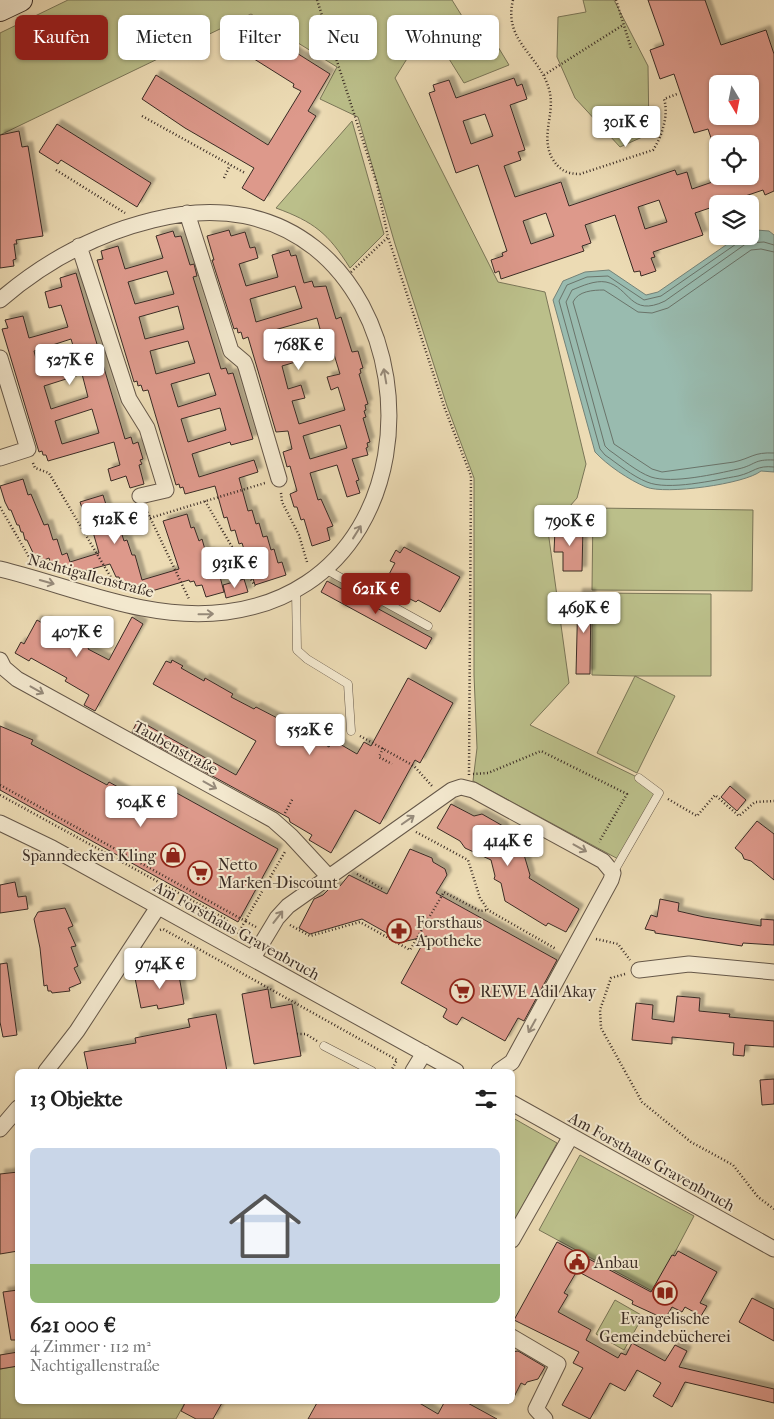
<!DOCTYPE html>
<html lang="de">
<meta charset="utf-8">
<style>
body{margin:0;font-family:"IM FELL French Canon",serif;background:#f6f6f6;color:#222;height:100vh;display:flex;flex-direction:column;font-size:19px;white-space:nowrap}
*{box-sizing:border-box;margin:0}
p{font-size:16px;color:#767676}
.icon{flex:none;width:28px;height:28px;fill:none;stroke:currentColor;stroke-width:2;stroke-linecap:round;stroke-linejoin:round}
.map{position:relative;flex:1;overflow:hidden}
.panel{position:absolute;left:15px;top:1069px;width:500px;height:335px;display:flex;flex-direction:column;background:#fff;border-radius:8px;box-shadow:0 1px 4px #0004}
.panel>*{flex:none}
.guide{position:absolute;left:15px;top:15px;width:500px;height:45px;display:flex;gap:10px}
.needle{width:32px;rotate:170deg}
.buttons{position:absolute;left:709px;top:75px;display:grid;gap:10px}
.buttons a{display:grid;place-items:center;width:50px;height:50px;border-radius:8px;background:#fff;box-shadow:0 1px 4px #0004;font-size:25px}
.price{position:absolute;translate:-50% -42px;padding:0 11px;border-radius:5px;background:#fff;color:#222;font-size:16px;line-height:32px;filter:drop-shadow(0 1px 2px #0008)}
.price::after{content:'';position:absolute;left:50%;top:30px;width:15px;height:11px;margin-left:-8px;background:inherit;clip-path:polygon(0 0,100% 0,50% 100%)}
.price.current{background:#8f2418;color:#fff}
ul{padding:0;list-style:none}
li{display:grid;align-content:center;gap:10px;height:265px;padding:0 15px}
li span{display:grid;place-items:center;height:155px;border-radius:8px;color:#555}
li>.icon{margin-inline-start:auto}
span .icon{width:90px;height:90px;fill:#fffc;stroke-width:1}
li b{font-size:21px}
h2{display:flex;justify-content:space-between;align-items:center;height:60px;padding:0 15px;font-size:21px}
.chip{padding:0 18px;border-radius:8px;background:#fff;box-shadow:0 1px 4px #0004;font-size:18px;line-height:45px}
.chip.current{background:#8f2418;color:#fff}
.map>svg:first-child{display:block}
</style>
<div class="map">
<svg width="774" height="1419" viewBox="0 0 774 1419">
<defs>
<filter id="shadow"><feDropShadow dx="4.5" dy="-4.5" stdDeviation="1" flood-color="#0004"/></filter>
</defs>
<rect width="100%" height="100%" fill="#ecdbb4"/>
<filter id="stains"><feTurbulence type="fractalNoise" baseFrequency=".004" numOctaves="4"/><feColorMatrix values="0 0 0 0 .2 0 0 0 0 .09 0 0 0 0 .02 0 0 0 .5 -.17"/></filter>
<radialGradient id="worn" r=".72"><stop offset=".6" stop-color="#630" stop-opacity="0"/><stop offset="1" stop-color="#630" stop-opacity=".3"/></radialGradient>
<path fill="#bbbf8a" stroke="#7a7658" d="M68 0H452L470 29 489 32 509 65 464 83 428 25 395 78 498 282 545 292 586 464 577 498 548 531 569 683 530 725 639 778 659 793 620 860 473 781 477 748 474 675V478L447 406 395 244 358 117 320 99 337 67 251 14 0 135V33Z
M583 0H614L648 66 649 134 620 147 575 98 557 57 558 17 586 12Z
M352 121 384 234 350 268C328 233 314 222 276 208Z
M593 508 753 510 752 591 592 590Z
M592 593 711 594V676H635L675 696 637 773 597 753 635 676 592 675Z
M513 1118 557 1143 513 1223Z
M580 1155 694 1216 654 1292 539 1230Z
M615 1300 643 1316 624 1350 596 1334Z
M17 1366 18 1401H186L176 1419H0V1369Z"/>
<path fill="#99bbaf" stroke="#738278" d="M756 230 769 231 774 235V472L761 471C745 484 665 495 646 487 629 480 607 465 595 452L553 300 563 281 585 272 609 270 646 295 658 292 739 236H750V232Z"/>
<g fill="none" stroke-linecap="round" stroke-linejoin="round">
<path stroke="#6a746a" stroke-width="1" d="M741 236 739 242 661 296 644 300 608 276 587 277 567 285 559 301 600 449 605 455C618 464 632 476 647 482 668 491 715 480 738 476 755 472 756 465 774 467
M774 245 764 242 747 243 665 301C630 318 630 287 606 282 595 280 582 286 572 290L566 302 605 446 609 450C622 459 637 472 651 477 672 484 716 474 738 469 756 465 753 459 774 460
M774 252 761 249 751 250 668 308 652 313 638 312 604 290C593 290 578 291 573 302L614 444 652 469 662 472 734 462C752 458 753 452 774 453"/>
</g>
<path fill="#dd998b" stroke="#3a2c25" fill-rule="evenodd" filter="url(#shadow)" d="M648 0H705L721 45 766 30 774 54V191L765 195 763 190 695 213 703 235 653 252 655 257 651 258 656 271 641 276 640 271 634 272 615 215 585 225 591 243 582 246 584 251 501 279 499 271 495 273 491 260 503 256 502 253 507 251 478 165 456 173 429 93 435 91 433 85 449 80 456 98 514 78 517 86 522 84 527 99 510 105 525 150 518 152 521 160 504 166 515 197 561 182 569 206 675 170 677 175 687 172 692 189 730 176H750V144H713L708 129 694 133 674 74 660 79 650 50 664 45ZM718 84H750V116H718ZM485 114 493 136 471 144 463 121ZM659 200 667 222 645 229 638 207ZM546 213 554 236 531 244 523 221Z
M257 28 330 74 308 111 316 116 264 201 242 188 254 168 185 128 142 99 156 75 268 145 301 91 293 87 294 84 243 52Z
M57 124 151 183 137 207 61 160 58 164 39 152Z
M19 131 22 147 28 146 43 236 16 240 17 244H14L16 259 13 260 14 266 0 268V135Z
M229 230 231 236 245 232 250 248 255 247 258 258 239 264 246 286 278 277 272 255 289 250 291 256 296 255 304 283 312 281 314 287 326 286 336 319 341 317 352 352 358 351 363 368 360 369 361 373 359 374 368 404 365 405 366 410 364 411 366 417 363 418 370 442 367 443 368 447 366 448 368 455 352 459 359 480 356 481 360 493 347 497 337 465 310 473 318 500 321 499 333 526 327 528 330 540 312 546 304 519 301 520 297 507H294L290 494 297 491 290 466 287 467 283 452 292 449 288 431 276 432 248 337 243 339 241 332 238 333 237 328 234 329 212 260H214L207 236ZM295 286 302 308 256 322 250 299ZM317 318 323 340 277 354 271 331ZM333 351 340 374 327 377 331 390 338 387 345 410 299 424 292 401 305 398 301 385 288 389 282 366ZM340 425 347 448 310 459 303 436Z
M173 231 175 237 181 236 190 265 194 264 197 276 193 277 221 369 226 368 228 374 233 373 253 439 231 445 230 442 192 454 199 477 254 460 258 472 239 478 248 511 252 510 256 524 259 523 263 537 267 536 271 550 274 549 278 563 282 562 286 575 255 585 242 543 239 544 235 530 231 531 227 517 224 518 215 486 185 494 183 487 180 488 179 484 176 485 148 390 143 391 141 385 138 386 137 381 134 382 97 260 103 259 101 251 118 246 125 269 163 258 156 236ZM167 271 174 294 135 304 128 282ZM178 306 184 329 145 339 139 317ZM188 341 195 363 156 374 150 351ZM209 373 216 395 178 407 171 384ZM220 408 226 430 188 442 181 419Z
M76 273 125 439 131 437 133 444 138 442 143 459 140 460 142 464 139 465 144 484 130 488 126 476 111 481 108 469 120 465 114 442 48 461 46 455H43L42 451 39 452 2 329 8 328 5 320 23 316 29 338 68 327 61 305 49 308 45 292 62 287 60 278ZM71 339 78 362 40 374 34 351ZM82 374 88 397 51 409 44 386ZM92 409 99 433 62 444 55 421Z
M23 479 28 495 31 494 44 525 48 524 53 540 57 539 62 555 67 553 70 562 99 553 91 525 88 526 80 502 103 495 108 511 111 510 116 526 119 525 124 541 127 540 132 555H135L142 580 179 569 163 521 187 514 191 528 194 527 199 541 202 539 206 553 210 552 214 566 217 565 224 592 206 597 202 585 196 586 194 581 190 582 189 580 145 593 142 584 123 590 119 577H116L110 564 73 574 71 566 53 571 49 558 39 562 37 554 34 555 27 540H25L23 532H21L19 525H17L11 510H9L5 502 0 486Z
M563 526H583L582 571H563V552H554L555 529H564Z
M404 547 460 577 440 612 418 600 416 602 406 597 407 594 385 582 395 563 390 561 396 550 400 553Z
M244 579 248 592 226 598 223 585Z
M327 581 432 638 426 649 321 592Z
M578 593H591L590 674H576Z
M132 617 143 624 95 711 84 705 89 695 65 681 67 678 31 658 29 661 15 653 21 642 24 644 37 620 44 624 46 621 90 645 88 649 109 660Z
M172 660 183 666 181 668 204 681 205 678 233 694 231 697 254 709 256 707 283 721 282 724 305 737 307 734 329 747 333 740 357 754 364 742 371 746 408 678 453 703 420 763 415 760 380 824 355 810 331 853 309 840 312 835 290 822 289 818 132 732 138 720 236 775 256 741 153 684 166 661 171 663Z
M0 726 33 740 31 744 107 785 109 782 127 792 125 795 160 814 173 791 278 849 238 922 0 790Z
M730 786 746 800 737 811 721 797Z
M451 804 474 816 482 814 503 826 506 834 525 843 522 848 530 875 529 878 579 909 566 932 548 923 546 926 505 901 501 883 494 879 495 876 491 860 465 848 460 841 437 828Z
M757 821 774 834V880L751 861 744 859 742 854 735 848Z
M410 849 432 858 433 862 445 869 447 875 436 893 557 960 524 1021 518 1018 505 1041 462 1017 457 1025 449 1021 443 1017 447 1009 401 983 427 936 403 942 362 919 310 934 299 928 314 899 323 895 331 887 340 886 349 875 387 894Z
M15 882 18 897 26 896 28 909 0 913V885Z
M660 899 679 903 678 911 704 917 761 926V919L774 920V945L743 943 742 946 655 933V931L645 929 651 915 657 917Z
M65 908 73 926 68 928 76 946 71 947 78 966 74 968 81 983 69 988 70 991 52 993 51 991H48L47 985 44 986 40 948 34 919 38 912Z
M7 963 17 1035 3 1037 0 1022V964Z
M178 970 184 1004 158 1009 157 1005 141 1008 135 978Z
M268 989 271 1008 292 1004 301 1056 254 1064 242 994Z
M677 996 700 998 699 1011 730 1014 729 1017 774 1021V1047L745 1045 744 1056 733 1055 734 1043 672 1037V1044L632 1040 636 1003 653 1005 652 1019 674 1022Z
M216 1014 227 1071H88L84 1052 136 1043 135 1038 190 1027 188 1019Z
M774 1079V1104L762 1105 760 1080Z
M18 1172V1251L0 1254V1174Z
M557 1242 651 1292 672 1255 675 1256 678 1251 717 1272 700 1303 707 1306 701 1316 685 1307 682 1312 672 1307 665 1319 632 1304 633 1301 577 1271 564 1293 568 1295 558 1312 591 1330 586 1340 618 1358 621 1353 626 1355 632 1343 665 1361 675 1345 687 1351 679 1367 774 1389V1403L685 1382 672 1407 653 1396 661 1383 637 1370 625 1391 610 1383 590 1419 562 1405 583 1368 573 1363 579 1352 514 1320Z
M18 1290V1340H11L3 1292Z
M752 1298 774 1309V1341L739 1322Z
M518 1351 545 1367 538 1379 527 1382 525 1385 521 1383 512 1401V1352Z
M18 1352V1366L0 1369V1355Z
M186 1401H223L213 1419H196L181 1411Z
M318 1401H416L438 1414 445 1401H464L497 1419H308Z"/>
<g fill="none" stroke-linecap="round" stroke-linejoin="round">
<g stroke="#665849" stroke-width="9">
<path id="lane" d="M325 569 428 626
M296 591 297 650 307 659 348 684 351 731
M613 873 659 793 639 778
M324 1046 372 1071"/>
</g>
<g stroke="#665849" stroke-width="17">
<path id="street" d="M187 213 231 351 244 362 246 367 279 479
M79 246 129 399 147 428 166 490 140 496
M0 300C44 262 96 234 153 220 424 151 479 580 226 612 148 622 74 587 0 569
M0 358 28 449 0 458
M0 660 4 668 17 679 273 820 291 836 328 876
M0 823 52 848 456 1071
M253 958 277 918 288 906 452 790 461 787 473 790 603 861 613 873 611 880 512 1062 499 1071
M639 970 689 964 774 972
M46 1071 77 1031 158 907
M413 1071 424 1053
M512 1103 774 1249
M0 1129 18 1108
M512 1240 571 1136
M512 1337 558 1364 536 1409 545 1419"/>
</g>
<g stroke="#3a2c25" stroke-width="24">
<path id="secondary" d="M0 10 21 0"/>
</g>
<path stroke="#3a2c25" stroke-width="2.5" stroke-dasharray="1 2.5" stroke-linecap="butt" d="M317 0 377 184 388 237
M513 0C503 41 539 54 549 89 556 113 540 135 552 158 559 170 567 174 580 174L653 150C662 137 669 114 664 99L677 94
M616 0 631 48
M544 75 623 25
M142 116 245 173
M56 170 125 213
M224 178 230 165
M351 272 388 237 445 409 471 476 469 775
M33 463 35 468 49 473 116 586
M281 493 282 502 299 535 307 562
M205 501 255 586
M0 507 32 562
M146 509 189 599
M150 518 265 483
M360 736 414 766 432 786
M383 748 379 757 392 764
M473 774 488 773 541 751 627 794 599 842
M0 785 245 921 238 934
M0 795 226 919 229 928
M668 799 697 816 715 795 739 816 755 802 774 801
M285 813 293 798
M416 832 468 860 480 898 488 910 556 949
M357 874 384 890
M290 925 310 936 360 922 410 950 444 892 480 911 488 910
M256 927 245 921 286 850
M160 930 163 929 397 1060 391 1071
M596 939 618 944 630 960
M625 974 611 978 600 1010 601 1028 642 1102 691 1142 733 1165 758 1197 774 1209
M297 1034H306L317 1041"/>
<use href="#lane" stroke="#f3e8ce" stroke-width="8"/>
<use href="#street" stroke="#f3e8ce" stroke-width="15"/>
<use href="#secondary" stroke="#f3e8ce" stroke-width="22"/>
</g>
<defs><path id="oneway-shaft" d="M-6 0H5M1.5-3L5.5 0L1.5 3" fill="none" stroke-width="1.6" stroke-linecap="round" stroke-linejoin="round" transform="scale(1.25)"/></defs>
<g stroke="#968a7a">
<use href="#oneway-shaft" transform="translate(385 376) rotate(-100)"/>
<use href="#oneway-shaft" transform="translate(357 532) rotate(-58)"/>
<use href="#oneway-shaft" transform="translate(47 582) rotate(16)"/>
<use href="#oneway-shaft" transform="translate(206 614) rotate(-1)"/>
<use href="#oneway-shaft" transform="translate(37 690) rotate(29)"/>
<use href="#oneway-shaft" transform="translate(210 785) rotate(29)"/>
<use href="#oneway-shaft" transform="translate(408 820) rotate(-35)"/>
<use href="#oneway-shaft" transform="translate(580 848) rotate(29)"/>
<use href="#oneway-shaft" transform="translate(278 917) rotate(-52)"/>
<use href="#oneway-shaft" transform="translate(532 1026) rotate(119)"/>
</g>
<defs>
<g id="shop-ring" transform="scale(1.25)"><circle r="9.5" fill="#f3e8ce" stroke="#8f2418" stroke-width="1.5"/><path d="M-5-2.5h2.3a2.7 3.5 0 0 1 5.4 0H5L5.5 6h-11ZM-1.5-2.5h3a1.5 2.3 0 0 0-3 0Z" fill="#8f2418"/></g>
<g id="supermarket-ring" transform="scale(1.25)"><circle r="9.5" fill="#f3e8ce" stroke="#8f2418" stroke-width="1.5"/><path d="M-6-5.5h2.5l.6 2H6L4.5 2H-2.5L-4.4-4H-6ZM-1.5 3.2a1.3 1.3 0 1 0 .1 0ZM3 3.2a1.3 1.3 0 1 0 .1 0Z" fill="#8f2418"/></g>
<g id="pharmacy-ring" transform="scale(1.25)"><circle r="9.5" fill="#f3e8ce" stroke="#8f2418" stroke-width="1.5"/><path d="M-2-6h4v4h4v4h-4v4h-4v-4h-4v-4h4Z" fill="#8f2418"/></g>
<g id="civic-ring" transform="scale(1.25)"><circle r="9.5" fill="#f3e8ce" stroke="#8f2418" stroke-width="1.5"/><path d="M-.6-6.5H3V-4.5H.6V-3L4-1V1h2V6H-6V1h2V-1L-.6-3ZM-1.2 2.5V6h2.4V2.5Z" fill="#8f2418"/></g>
<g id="library-ring" transform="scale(1.25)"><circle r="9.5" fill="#f3e8ce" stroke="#8f2418" stroke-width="1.5"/><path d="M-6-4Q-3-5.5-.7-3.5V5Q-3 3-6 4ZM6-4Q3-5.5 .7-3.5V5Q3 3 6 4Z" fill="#8f2418"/></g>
</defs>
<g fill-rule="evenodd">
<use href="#shop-ring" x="173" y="855"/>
<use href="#supermarket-ring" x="200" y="873"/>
<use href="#pharmacy-ring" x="399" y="931"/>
<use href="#supermarket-ring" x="462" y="991"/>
<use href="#civic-ring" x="577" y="1262"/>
<use href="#library-ring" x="665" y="1293"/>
</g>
<g text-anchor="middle" stroke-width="4" stroke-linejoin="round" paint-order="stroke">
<g font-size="16" fill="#3a2c25" stroke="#f3e8ce">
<text transform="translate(91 575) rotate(15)" y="6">Nachtigallenstraße</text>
<text transform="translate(176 747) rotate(29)" y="6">Taubenstraße</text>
<text transform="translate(237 930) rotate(29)" y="6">Am Forsthaus Gravenbruch</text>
<text transform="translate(652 1161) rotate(29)" y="6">Am Forsthaus Gravenbruch</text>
</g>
<g font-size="16" fill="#3a2c25" stroke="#f3e8ce" text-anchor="start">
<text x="156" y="861" text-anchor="end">Spanndecken Kling</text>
<text x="218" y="870">Netto<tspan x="218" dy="18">Marken-Discount</tspan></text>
<text x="416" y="928">Forsthaus<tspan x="416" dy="18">Apotheke</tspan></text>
<text x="480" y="997">REWE Adil Akay</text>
<text x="594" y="1268">Anbau</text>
<text x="665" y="1324" text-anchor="middle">Evangelische<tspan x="665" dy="18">Gemeindebücherei</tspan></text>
</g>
</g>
<rect width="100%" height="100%" filter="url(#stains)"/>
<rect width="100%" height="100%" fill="url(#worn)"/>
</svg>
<div class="buttons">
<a><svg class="needle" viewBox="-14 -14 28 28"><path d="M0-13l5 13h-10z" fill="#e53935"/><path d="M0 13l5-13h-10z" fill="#767676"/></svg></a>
<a><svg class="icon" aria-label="locate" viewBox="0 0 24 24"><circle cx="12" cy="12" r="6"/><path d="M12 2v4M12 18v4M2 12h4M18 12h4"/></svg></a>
<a><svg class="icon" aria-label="layers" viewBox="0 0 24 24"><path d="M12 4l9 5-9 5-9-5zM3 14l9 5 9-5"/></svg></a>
</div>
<b class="price" style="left:626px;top:148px">301K €</b>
<b class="price" style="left:299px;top:371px">768K €</b>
<b class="price" style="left:70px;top:386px">527K €</b>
<b class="price" style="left:115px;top:545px">512K €</b>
<b class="price" style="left:570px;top:547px">790K €</b>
<b class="price" style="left:235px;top:589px">931K €</b>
<b class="price current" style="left:376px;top:615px">621K €</b>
<b class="price" style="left:584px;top:634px">469K €</b>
<b class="price" style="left:77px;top:658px">407K €</b>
<b class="price" style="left:310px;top:756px">552K €</b>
<b class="price" style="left:141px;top:828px">504K €</b>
<b class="price" style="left:508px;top:867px">414K €</b>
<b class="price" style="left:160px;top:990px">974K €</b>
<div class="guide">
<a class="chip current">Kaufen</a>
<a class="chip">Mieten</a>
<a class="chip">Filter</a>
<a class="chip">Neu</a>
<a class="chip">Wohnung</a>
</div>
<section class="panel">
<h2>13 Objekte<svg class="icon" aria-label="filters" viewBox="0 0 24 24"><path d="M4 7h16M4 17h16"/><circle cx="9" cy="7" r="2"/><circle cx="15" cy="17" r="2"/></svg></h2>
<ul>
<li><span style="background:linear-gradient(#c9d6e8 75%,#8fb573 0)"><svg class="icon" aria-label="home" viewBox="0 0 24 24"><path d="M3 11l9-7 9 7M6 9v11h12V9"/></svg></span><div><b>621 000 €</b><p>4 Zimmer · 112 m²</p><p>Nachtigallenstraße</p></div></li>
</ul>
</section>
</div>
